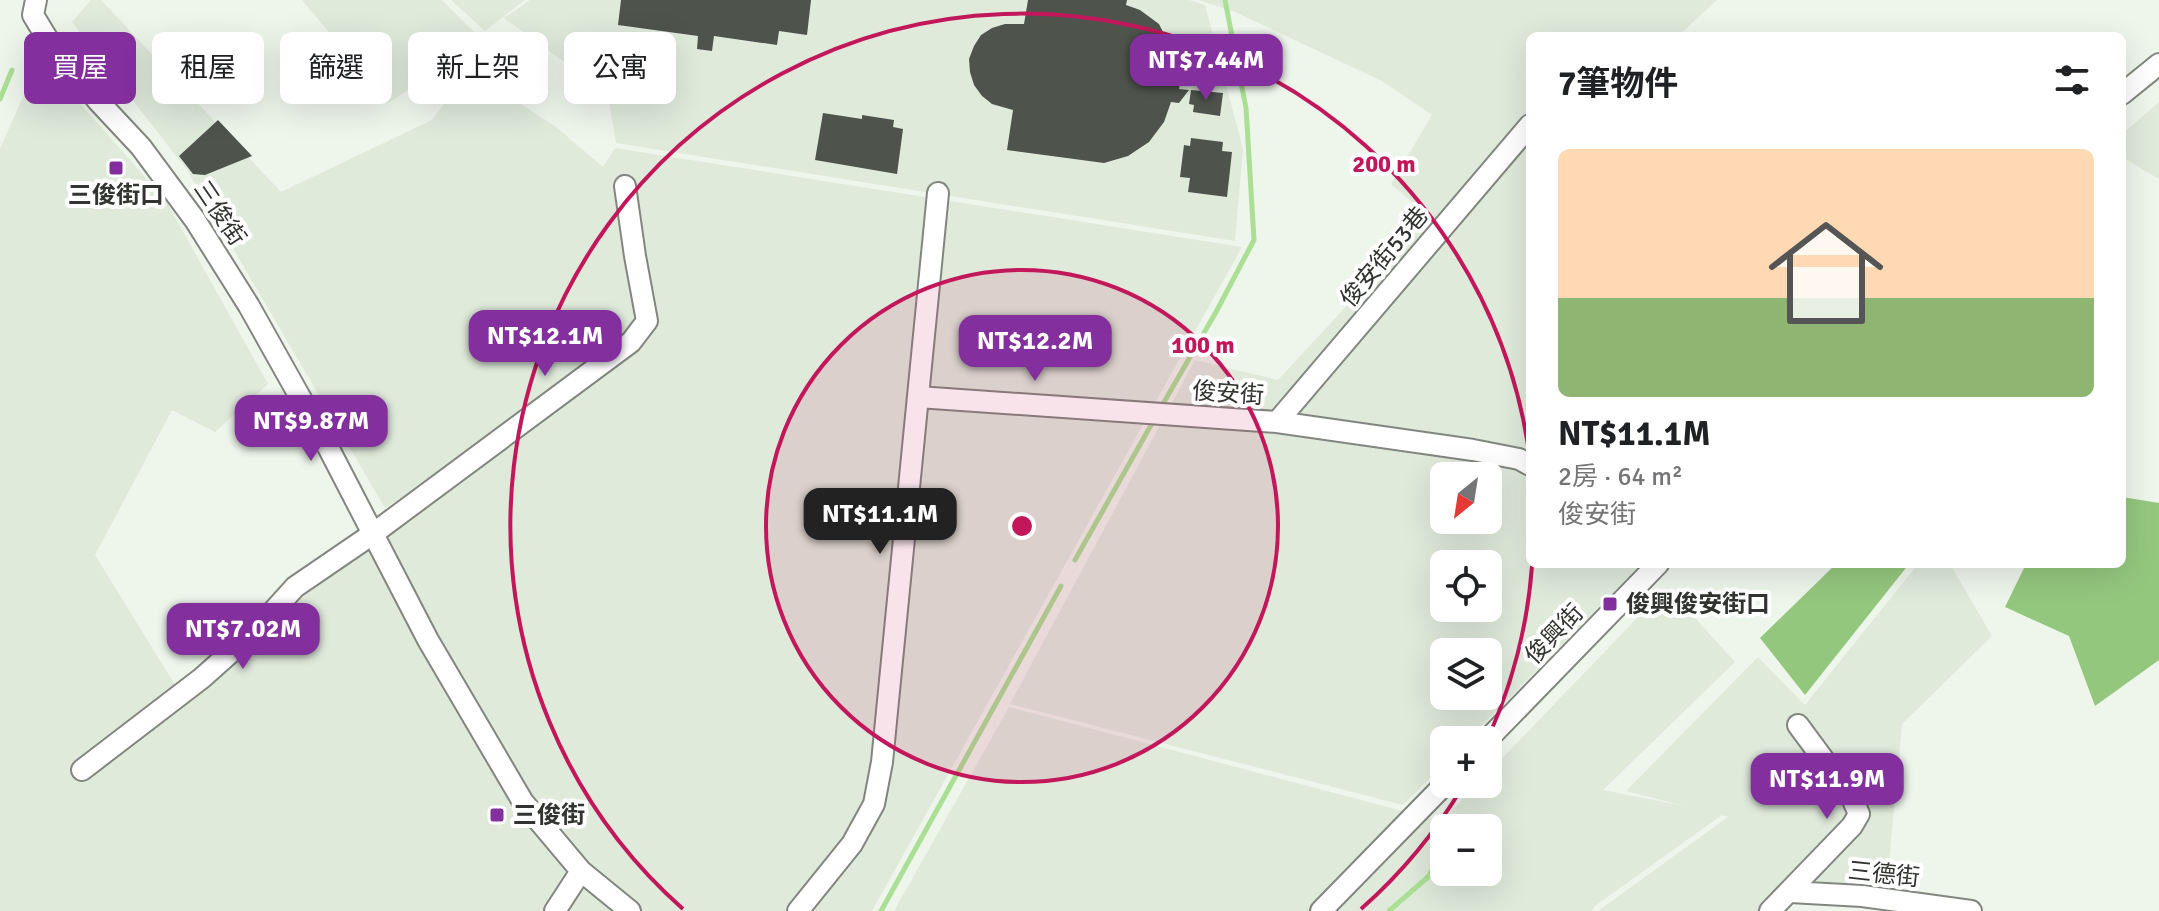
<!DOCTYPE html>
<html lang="zh-TW">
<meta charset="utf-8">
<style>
body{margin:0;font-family:Signika,"Noto Sans TC",sans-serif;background:#f6f6f6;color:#202124;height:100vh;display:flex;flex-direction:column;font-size:30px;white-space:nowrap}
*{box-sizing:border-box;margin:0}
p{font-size:26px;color:#757577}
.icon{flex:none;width:44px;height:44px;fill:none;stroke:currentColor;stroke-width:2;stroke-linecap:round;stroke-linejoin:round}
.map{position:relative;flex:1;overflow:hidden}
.details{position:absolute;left:1526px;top:32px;width:600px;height:536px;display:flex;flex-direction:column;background:#fff;border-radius:12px;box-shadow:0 8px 32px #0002}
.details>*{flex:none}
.hud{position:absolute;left:24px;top:32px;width:760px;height:72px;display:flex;gap:16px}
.needle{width:52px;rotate:210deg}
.fabs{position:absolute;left:1430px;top:462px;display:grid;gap:16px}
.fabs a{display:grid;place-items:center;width:72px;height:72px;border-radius:12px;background:#fff;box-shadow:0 8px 32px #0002;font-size:40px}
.price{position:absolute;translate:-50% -68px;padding:0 18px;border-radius:16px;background:#832f9e;color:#fff;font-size:26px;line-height:52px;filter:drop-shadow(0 2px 4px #0008)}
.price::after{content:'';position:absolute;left:50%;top:48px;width:24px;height:18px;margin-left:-12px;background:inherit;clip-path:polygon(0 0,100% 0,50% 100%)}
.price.active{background:#222;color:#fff}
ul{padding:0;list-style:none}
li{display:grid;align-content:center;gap:16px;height:424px;padding:0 32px}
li+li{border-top:2px solid #e0e0e0}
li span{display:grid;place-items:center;height:248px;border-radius:12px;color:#555}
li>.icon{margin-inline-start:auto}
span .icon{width:144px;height:144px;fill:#fffc;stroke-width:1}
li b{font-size:34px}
h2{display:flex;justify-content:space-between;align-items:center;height:96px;padding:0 32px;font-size:34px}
.chip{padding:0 28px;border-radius:12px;background:#fff;box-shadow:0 8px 32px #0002;font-size:28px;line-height:72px}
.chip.active{background:#832f9e;color:#fff}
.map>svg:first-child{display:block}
</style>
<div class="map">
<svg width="2159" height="911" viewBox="0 0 2159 911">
<rect width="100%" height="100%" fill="#eef5eb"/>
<path fill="#dfeadb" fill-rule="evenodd" d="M91 0H101L281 192 432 120 469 70 556 127 603 167 615 148 1242 247 872 911H0V149L40 58 166 201 268 384 215 432 172 410 95 555 180 693 398 523 626 353 385 508 187 170 72 22Z
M302 0H442L484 42 388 103Z
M451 0H525L485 31Z
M530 0H1189L1205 5 1243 149 1235 241 616 143 608 94 504 18Z
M1199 0H1717L1678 36H1530V564H1638L1639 568 1467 740H1444V764L1403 805 1010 704 1195 360 1278 380 1429 217 1391 184 1432 115 1382 81 1235 12ZM1444 476H1488V520H1444ZM1444 564H1488V608H1444ZM1444 652H1488V696H1444Z
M2159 102V179L2122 157V134Z
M1918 564H1950L1992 636 1902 724 1886 895 1786 888 1779 911H1598L1728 817 1722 815 1595 906 1592 911H894L1009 707 1441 821 1478 784H1488V773L1667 587 1735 662 1603 790 1684 806 1626 791 1758 657 1805 705ZM1444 828H1488V872H1444Z"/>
<path fill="#94c77e" d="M2122 497 2159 503V660L2095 706 2069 636 2005 607 2026 564H2122Z
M1836 564H1909L1805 695 1760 638Z"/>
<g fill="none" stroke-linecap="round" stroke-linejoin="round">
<path stroke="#abdf95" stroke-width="5" d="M0 99 12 70
M1160 409 1216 312 1254 240 1246 108 1225 0
M1075 560 1155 418
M881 911 1061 586
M1389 911 1428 877 1444 849"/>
</g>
<path fill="#4e534c" d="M621 0H811L807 35 779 31 777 45 714 36 712 51 697 49 698 36 618 25Z
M1028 0H1127L1126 5 1140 10 1159 24 1171 48 1174 69 1173 83 1180 84 1179 89 1189 90 1179 103 1171 102 1164 122 1149 142 1128 156 1104 163 1007 150 1013 110 992 104 982 96 974 85 970 72 969 59 974 46 981 35 992 28 1005 24H1024Z
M1191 90 1223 93 1220 116 1193 112 1194 105 1189 104Z
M823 113 862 119V115L894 120 893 127 903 129 897 174 815 160Z
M218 120 252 156 205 175 193 174 179 156Z
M1191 138 1223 142 1222 151 1232 152 1227 197 1188 192 1190 178 1180 177 1184 145 1190 146Z"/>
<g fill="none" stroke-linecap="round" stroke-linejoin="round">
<g stroke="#81877f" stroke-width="24">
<path id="minor" d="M36 0 33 15 47 38 98 101 141 147 195 220 249 306 328 447 428 640 523 802 581 871 630 911
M2122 94 2159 64
M918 397 1277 422 1473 450 1519 459 1530 465
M1277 422 1530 125
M1487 740 1658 564
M82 770 202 678 257 629 295 587 374 533 631 342 647 321 635 256 625 186
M1790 892 1862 896 1971 911
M555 911 581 871
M798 911 852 844 874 804 882 762 938 193
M1321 911 1445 784
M1770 911 1852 826 1859 814 1852 798 1798 725"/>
</g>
<use href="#minor" stroke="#fff" stroke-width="20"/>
</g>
<circle cx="1022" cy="526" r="256" fill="#c2185b" fill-opacity=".12"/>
<g fill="none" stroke="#c2185b" stroke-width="4">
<circle cx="1022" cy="526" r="256"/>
<path d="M1532 566A512 512 0 0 1 1488 738M1463 786A512 512 0 0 1 1361 909M683 909A512 512 0 1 1 1530 459"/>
</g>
<g fill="#832f9e" stroke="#fff" stroke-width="3">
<rect x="108" y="160" width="16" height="16" rx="4"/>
<rect x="1602" y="596" width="16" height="16" rx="4"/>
<rect x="489" y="807" width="16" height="16" rx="4"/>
</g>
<g text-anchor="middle" stroke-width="8" stroke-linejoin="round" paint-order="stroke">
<g font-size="24" font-weight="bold" fill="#313430" stroke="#fff" text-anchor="start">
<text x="116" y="203" text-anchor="middle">三俊街口</text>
<text x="1626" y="612">俊興俊安街口</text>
<text x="513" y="823">三俊街</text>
</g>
<g font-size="24" fill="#313430" stroke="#fff">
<text transform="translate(220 213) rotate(56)" y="8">三俊街</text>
<text transform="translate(1384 257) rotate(-50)" y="8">俊安街53巷</text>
<text transform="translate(1228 393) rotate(4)" y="8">俊安街</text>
<text transform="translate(1554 634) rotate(-46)" y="8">俊興街</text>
<text transform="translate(1884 874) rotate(6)" y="8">三德街</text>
</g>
</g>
<circle cx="1022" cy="526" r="12" fill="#c2185b" stroke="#fff" stroke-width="4"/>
<g font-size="24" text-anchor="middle" font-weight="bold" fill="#c2185b" stroke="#fff" stroke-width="8" stroke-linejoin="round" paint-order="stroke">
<text x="1384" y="172">200 m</text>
<text x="1203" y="353">100 m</text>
</g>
</svg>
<div class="fabs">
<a><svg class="needle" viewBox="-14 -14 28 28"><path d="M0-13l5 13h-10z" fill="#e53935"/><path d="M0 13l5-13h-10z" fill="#757577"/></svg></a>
<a><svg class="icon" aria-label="locate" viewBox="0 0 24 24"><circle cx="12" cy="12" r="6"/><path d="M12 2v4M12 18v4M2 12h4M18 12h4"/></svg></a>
<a><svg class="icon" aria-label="layers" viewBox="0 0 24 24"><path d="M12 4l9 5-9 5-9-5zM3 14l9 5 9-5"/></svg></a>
<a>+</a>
<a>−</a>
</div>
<b class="price" style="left:1206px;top:102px">NT$7.44M</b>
<b class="price" style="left:545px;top:378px">NT$12.1M</b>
<b class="price" style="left:1035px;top:383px">NT$12.2M</b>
<b class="price" style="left:311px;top:463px">NT$9.87M</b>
<b class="price active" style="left:880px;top:556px">NT$11.1M</b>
<b class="price" style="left:243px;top:671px">NT$7.02M</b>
<b class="price" style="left:1827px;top:821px">NT$11.9M</b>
<div class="hud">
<a class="chip active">買屋</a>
<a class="chip">租屋</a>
<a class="chip">篩選</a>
<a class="chip">新上架</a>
<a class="chip">公寓</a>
</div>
<section class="details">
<h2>7筆物件<svg class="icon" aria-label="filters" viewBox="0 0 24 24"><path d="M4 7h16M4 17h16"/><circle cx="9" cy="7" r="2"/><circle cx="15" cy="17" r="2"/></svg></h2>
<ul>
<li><span style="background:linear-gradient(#ffd9b3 60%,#8fb573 0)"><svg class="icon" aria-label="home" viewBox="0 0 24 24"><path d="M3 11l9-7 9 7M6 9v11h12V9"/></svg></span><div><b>NT$11.1M</b><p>2房 · 64 m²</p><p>俊安街</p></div></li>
</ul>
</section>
</div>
